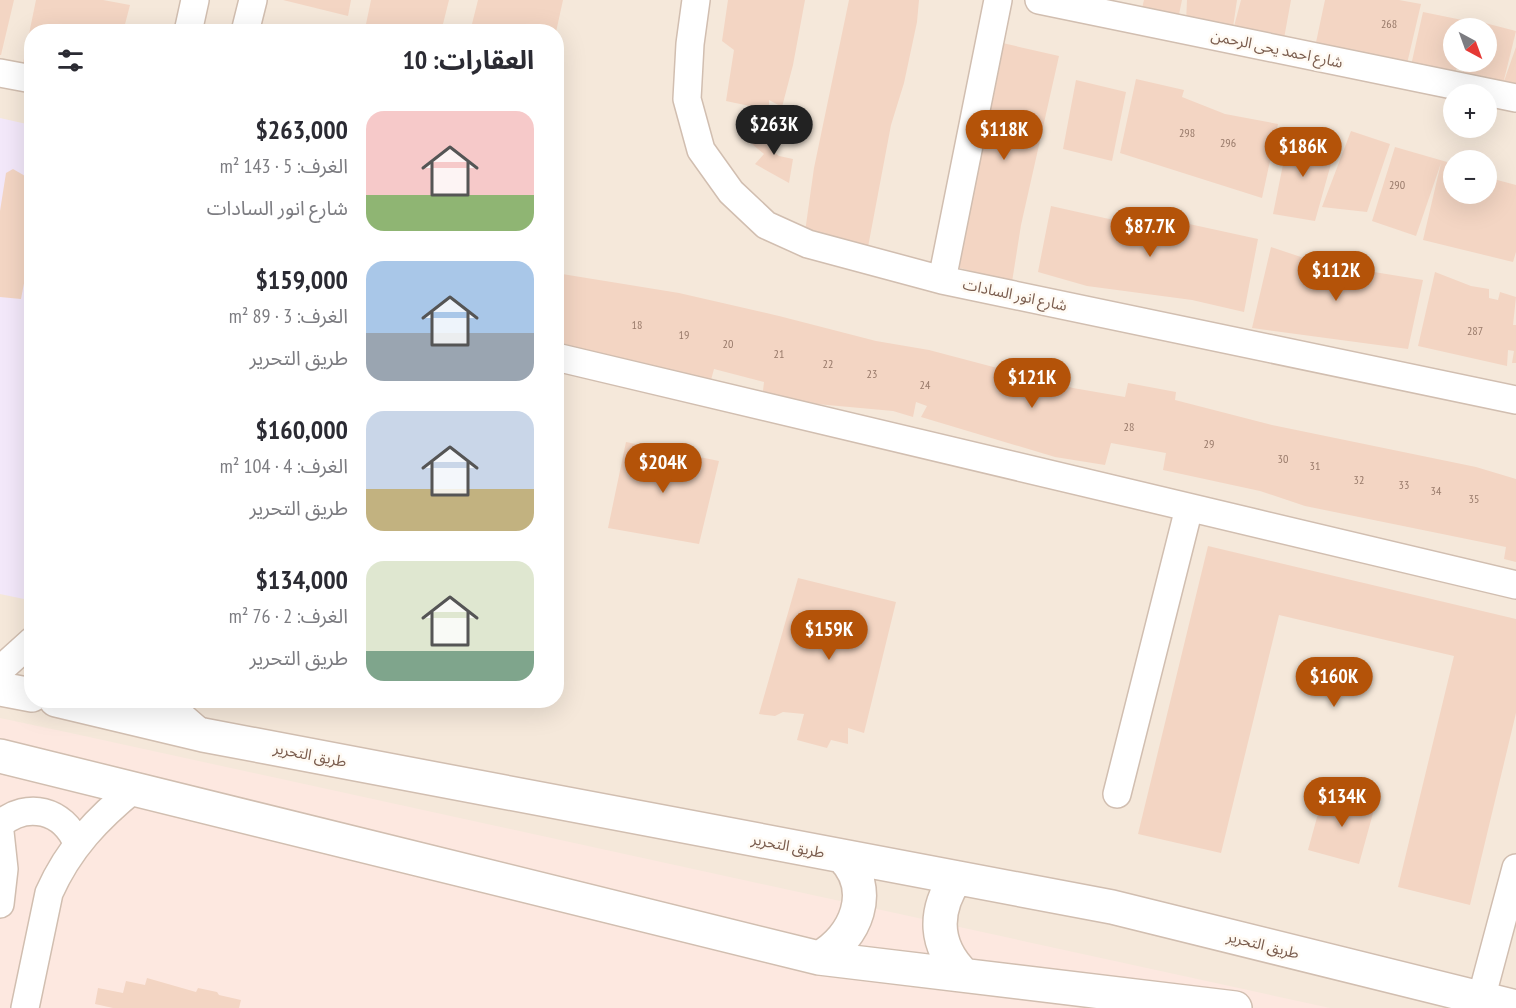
<!DOCTYPE html>
<html lang="ar">
<meta charset="utf-8">
<style>
body{margin:0;font-family:"PT Sans Narrow","Noto Sans Arabic",sans-serif;background:#f2f2f3;color:#2b2b33;direction:rtl;height:100vh;display:flex;flex-direction:column;font-size:22px;white-space:nowrap}
*{box-sizing:border-box;margin:0}
p{font-size:20px;color:#7c7c81}
.icon{flex:none;width:33px;height:33px;fill:none;stroke:currentColor;stroke-width:2;stroke-linecap:round;stroke-linejoin:round}
.map{position:relative;flex:1;overflow:hidden;direction:ltr}
.panel{position:absolute;left:24px;top:24px;width:540px;height:684px;display:flex;flex-direction:column;background:#fff;border-radius:24px;box-shadow:0 6px 24px #0002;direction:rtl}
.panel>*{flex:none}
.needle{width:39px;rotate:139deg}
.buttons{position:absolute;left:1443px;top:18px;display:grid;gap:12px}
.buttons a{display:grid;place-items:center;width:54px;height:54px;border-radius:50%;background:#fff;box-shadow:0 6px 24px #0002;font-size:30px}
.price{position:absolute;translate:-50% -51px;padding:0 14px;border-radius:21px;background:#b45309;color:#fff;font-size:20px;line-height:39px;filter:drop-shadow(0 2px 3px #0008)}
.price::after{content:'';position:absolute;left:50%;top:36px;width:18px;height:14px;margin-left:-9px;background:inherit;clip-path:polygon(0 0,100% 0,50% 100%)}
.price.active{background:#222;color:#fff}
ul{padding:0;list-style:none}
li{display:flex;align-items:center;gap:18px;height:150px;padding:0 30px}
li span{display:grid;place-items:center;flex:none;width:168px;height:120px;border-radius:18px;color:#555}
li>.icon{margin-inline-start:auto}
span .icon{width:72px;height:72px;fill:#fffc;stroke-width:1}
li b{font-size:26px}
h2{display:flex;justify-content:space-between;align-items:center;height:72px;padding:0 30px;font-size:26px}
.map>svg:first-child{display:block}
</style>
<div class="map">
<svg width="1516" height="1008" viewBox="0 0 1516 1008">
<rect width="100%" height="100%" fill="#fdf6ec"/>
<path fill="#f5e8da" fill-rule="evenodd" d="M0 0H1516V1008H0ZM1454 28H1486V62H1454ZM32 32H556V700H32ZM1454 94H1486V128H1454ZM1454 160H1486V194H1454Z"/>
<path fill="#fde8e0" d="M0 718 66 732 1330 1008H0Z"/>
<path fill="#f3e8fa" d="M0 118 31 125 32 564 24 599 0 594Z"/>
<path fill="#f3d5c3" d="M0 0H14L1 55H0Z
M36 0H103L130 5 123 32H32V70L22 68Z
M283 0H351L348 16Z
M371 0H449L441 32 365 29Z
M478 0H563L556 32H470Z
M728 0H805L793 65 782 107 769 100V110L726 101 734 50 722 41Z
M849 0H919L917 22 904 83 891 125 868 247 805 232 814 168Z
M1144 0H1182L1178 19 1141 12Z
M1187 0H1237L1232 34 1241 0H1291L1283 44 1232 34 1186 22Z
M1325 0H1399L1421 4 1406 68 1315 47Z
M1423 12 1467 21 1465 28H1454V62H1458L1454 79 1410 70Z
M1473 20 1516 31 1503 84 1516 47V92L1461 80 1465 62H1486V28H1472Z
M998 42 1059 56 1021 225 1012 282 949 265Z
M1136 79 1184 90 1182 97 1225 114 1278 124 1262 198 1120 153Z
M1076 80 1126 92 1112 161 1063 149Z
M778 125 785 135 767 146 779 156 793 159 789 183 755 164 764 154 752 144Z
M1351 131 1390 144 1367 212 1322 207Z
M1289 135 1336 146 1315 221 1273 214Z
M1395 147 1454 164V194H1486V177L1516 185V252L1513 262 1423 240 1441 163 1416 236 1372 221Z
M13 169 32 180V242L21 299 0 297V211L6 173Z
M1051 206 1154 229 1157 217 1258 239 1244 312 1192 300 1087 286 1038 272Z
M1271 247 1319 263 1423 280 1408 349 1252 328Z
M1435 272 1471 286 1489 289V298L1498 300 1500 292 1516 297 1513 325H1516V363H1512L1514 351 1508 350 1507 366 1418 346Z
M556 273 679 293 779 316 876 341 929 350 1073 388 1125 397 1128 383 1176 392 1175 400 1272 425 1476 467 1516 479V562L1504 559 1506 547 1305 506 1260 491 1163 470 1166 453 1111 443 1105 465 1055 457 921 417 927 406 916 402 913 417 893 411 762 399 764 382 714 369 711 380 619 361 556 344Z
M626 442 719 461 699 544 608 528Z
M1208 546 1516 619V713L1470 905 1398 887 1454 656 1279 615 1221 853 1138 834Z
M798 578 896 602 864 733 848 728V744L831 740 827 748 797 740 804 714 783 712 775 716 759 714Z
M1324 792 1375 806 1359 864 1308 850Z
M147 978 196 992 198 988 217 992 219 995 241 1000 239 1008H113L95 1004 98 988 123 993 126 981 145 985Z"/>
<g fill="none" stroke-linecap="round" stroke-linejoin="round">
<g stroke="#d1beb0" stroke-width="30">
<path id="minor" d="M696 0 690 44 687 99 701 150 731 192 766 225 808 244 942 280 1516 400
M1039 0 1516 98
M188 32 195 0
M245 32 253 0
M0 73 32 79
M942 280 998 0
M556 357 1516 585
M0 670 32 641
M163 700 202 734
M1117 794 1189 508
M0 824C28 801 63 810 77 843
M0 832 4 869 0 904
M1481 999 1516 868
M25 1008 49 893C69 848 98 818 135 788"/>
</g>
<g stroke="#d1beb0" stroke-width="36">
<path id="tertiary" d="M0 689 32 695
M56 700 203 735 1112 907 1516 1007
M0 756 819 958 1235 1008
M956 878C933 912 934 946 964 975
M819 958C856 938 876 889 842 856"/>
</g>
<use href="#minor" stroke="#fff" stroke-width="27"/>
<use href="#tertiary" stroke="#fff" stroke-width="33"/>
</g>
<g text-anchor="middle" stroke-width="5" stroke-linejoin="round" paint-order="stroke">
<g font-size="12" fill="#987a6a">
<text x="1389" y="28">268</text>
<text x="1187" y="137">298</text>
<text x="1228" y="147">296</text>
<text x="1397" y="189">290</text>
<text x="637" y="329">18</text>
<text x="1475" y="335">287</text>
<text x="684" y="339">19</text>
<text x="728" y="348">20</text>
<text x="779" y="358">21</text>
<text x="828" y="368">22</text>
<text x="872" y="378">23</text>
<text x="925" y="389">24</text>
<text x="1129" y="431">28</text>
<text x="1209" y="448">29</text>
<text x="1283" y="463">30</text>
<text x="1315" y="470">31</text>
<text x="1359" y="484">32</text>
<text x="1404" y="489">33</text>
<text x="1436" y="495">34</text>
<text x="1474" y="503">35</text>
</g>
<g font-size="15" fill="#7a5c4d" stroke="#fffaf3">
<text transform="translate(1277 49) rotate(12)" y="5">شارع احمد يحى الرحمن</text>
<text transform="translate(1015 295) rotate(12)" y="5">شارع انور السادات</text>
<text transform="translate(310 755) rotate(11)" y="5">طريق التحرير</text>
<text transform="translate(788 846) rotate(11)" y="5">طريق التحرير</text>
<text transform="translate(1263 945) rotate(14)" y="5">طريق التحرير</text>
</g>
</g>
</svg>
<div class="buttons">
<a><svg class="needle" viewBox="-14 -14 28 28"><path d="M0-13l5 13h-10z" fill="#e53935"/><path d="M0 13l5-13h-10z" fill="#7c7c81"/></svg></a>
<a>+</a>
<a>−</a>
</div>
<b class="price active" style="left:774px;top:156px">$263K</b>
<b class="price" style="left:1004px;top:161px">$118K</b>
<b class="price" style="left:1303px;top:178px">$186K</b>
<b class="price" style="left:1150px;top:258px">$87.7K</b>
<b class="price" style="left:1336px;top:302px">$112K</b>
<b class="price" style="left:1032px;top:409px">$121K</b>
<b class="price" style="left:663px;top:494px">$204K</b>
<b class="price" style="left:829px;top:661px">$159K</b>
<b class="price" style="left:1334px;top:708px">$160K</b>
<b class="price" style="left:1342px;top:828px">$134K</b>
<section class="panel">
<h2>العقارات: 10<svg class="icon" aria-label="filters" viewBox="0 0 24 24"><path d="M4 7h16M4 17h16"/><circle cx="9" cy="7" r="2"/><circle cx="15" cy="17" r="2"/></svg></h2>
<ul>
<li><span style="background:linear-gradient(#f6c9c9 70%,#8fb573 0)"><svg class="icon" aria-label="home" viewBox="0 0 24 24"><path d="M3 11l9-7 9 7M6 9v11h12V9"/></svg></span><div><b>$263,000</b><p>الغرف: 5 · 143 m²</p><p>شارع انور السادات</p></div></li>
<li><span style="background:linear-gradient(#a9c7e8 60%,#9aa5b1 0)"><svg class="icon" aria-label="home" viewBox="0 0 24 24"><path d="M3 11l9-7 9 7M6 9v11h12V9"/></svg></span><div><b>$159,000</b><p>الغرف: 3 · 89 m²</p><p>طريق التحرير</p></div></li>
<li><span style="background:linear-gradient(#c9d6e8 65%,#c2b280 0)"><svg class="icon" aria-label="home" viewBox="0 0 24 24"><path d="M3 11l9-7 9 7M6 9v11h12V9"/></svg></span><div><b>$160,000</b><p>الغرف: 4 · 104 m²</p><p>طريق التحرير</p></div></li>
<li><span style="background:linear-gradient(#dfe7d0 75%,#7fa58c 0)"><svg class="icon" aria-label="home" viewBox="0 0 24 24"><path d="M3 11l9-7 9 7M6 9v11h12V9"/></svg></span><div><b>$134,000</b><p>الغرف: 2 · 76 m²</p><p>طريق التحرير</p></div></li>
</ul>
</section>
</div>
